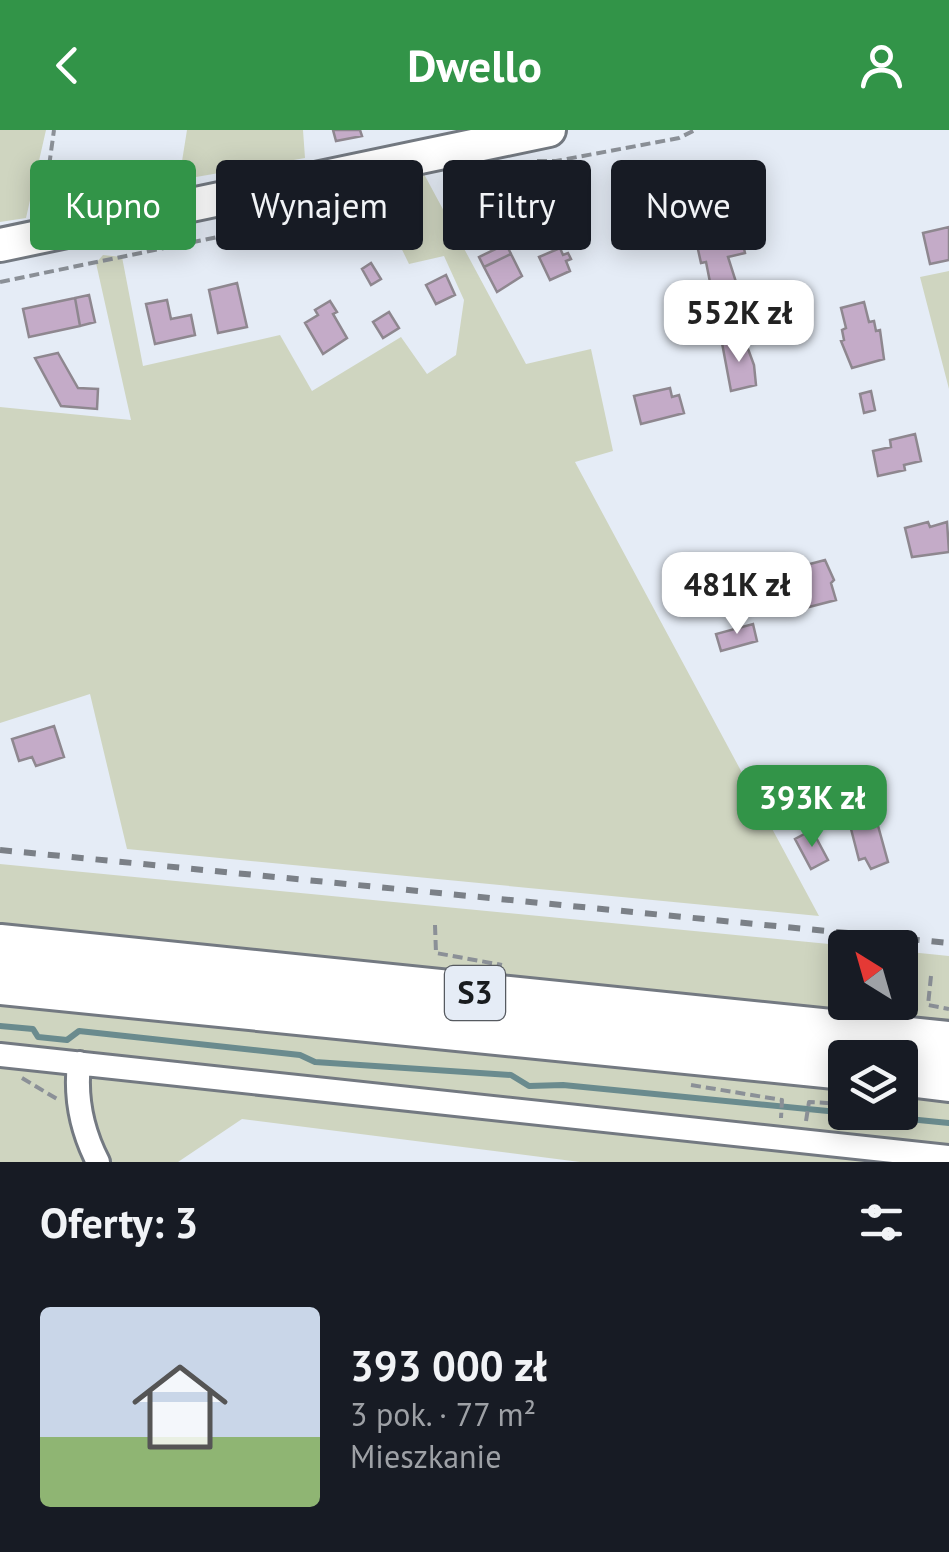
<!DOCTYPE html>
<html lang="pl">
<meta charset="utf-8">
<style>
body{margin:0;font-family:"PT Sans",sans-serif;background:#242831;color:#f1f3f6;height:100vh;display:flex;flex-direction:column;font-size:38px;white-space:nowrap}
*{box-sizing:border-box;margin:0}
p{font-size:32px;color:#9ea1a6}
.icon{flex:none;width:55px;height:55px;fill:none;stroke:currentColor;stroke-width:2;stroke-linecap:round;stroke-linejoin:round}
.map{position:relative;height:1032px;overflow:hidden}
.side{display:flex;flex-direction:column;background:#171b24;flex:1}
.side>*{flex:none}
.banner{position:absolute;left:30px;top:30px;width:890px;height:90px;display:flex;gap:20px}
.needle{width:65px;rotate:323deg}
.tools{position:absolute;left:828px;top:800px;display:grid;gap:20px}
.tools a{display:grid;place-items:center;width:90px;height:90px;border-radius:10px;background:#171b24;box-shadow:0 5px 25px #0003;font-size:50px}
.price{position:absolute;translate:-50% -85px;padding:0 22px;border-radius:20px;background:#fff;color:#222;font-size:32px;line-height:65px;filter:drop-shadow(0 2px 5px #0008)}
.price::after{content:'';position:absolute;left:50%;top:60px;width:30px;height:22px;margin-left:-15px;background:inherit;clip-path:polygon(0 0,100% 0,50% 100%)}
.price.active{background:#329448;color:#fff}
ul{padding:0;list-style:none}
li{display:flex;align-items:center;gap:30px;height:250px;padding:0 40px}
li+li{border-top:2px solid #363941}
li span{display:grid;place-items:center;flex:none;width:280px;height:200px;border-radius:10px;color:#555}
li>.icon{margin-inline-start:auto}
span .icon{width:120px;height:120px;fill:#fffc;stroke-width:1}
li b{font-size:42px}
h2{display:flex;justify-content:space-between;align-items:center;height:120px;padding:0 40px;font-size:42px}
.chip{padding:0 35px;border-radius:10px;background:#171b24;box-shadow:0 5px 25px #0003;font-size:35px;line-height:90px}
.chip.active{background:#329448;color:#fff}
header{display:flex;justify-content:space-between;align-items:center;height:130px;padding:0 40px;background:#329448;color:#fff;font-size:45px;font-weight:600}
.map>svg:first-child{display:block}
</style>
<header><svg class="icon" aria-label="back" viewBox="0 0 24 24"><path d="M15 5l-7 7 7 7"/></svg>Dwello<svg class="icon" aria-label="person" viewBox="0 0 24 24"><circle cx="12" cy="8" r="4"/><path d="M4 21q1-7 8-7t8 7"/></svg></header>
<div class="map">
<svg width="949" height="1032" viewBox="0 0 949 1032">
<rect width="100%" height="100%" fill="#e5ecf6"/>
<path fill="#cfd5c0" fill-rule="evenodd" d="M0 0H46L26 88 0 92Z
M187 0H303L305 28 179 50Z
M424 44 526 234 591 219 613 321 575 332 819 786 127 719 90 564 0 593V277L131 290 96 133 103 125 122 127 143 236 280 205 312 261 401 207 427 244 456 225 464 170 444 126 409 134 372 58Z
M949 141V259L920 147Z
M0 734 860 817 845 818V872H900V821L949 826V1032H580L242 989 178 1032H0ZM845 928H900V982H845Z"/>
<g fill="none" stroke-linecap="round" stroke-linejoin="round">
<path stroke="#6a8b8e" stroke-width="6" d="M0 896 33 899 38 907 67 910 79 901 300 925 315 932 511 945 529 956 563 955 949 993"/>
</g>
<path fill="#c4abc8" stroke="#8e878f" stroke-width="2.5" d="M333 0H360L362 6 336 11Z
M722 32 731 75 668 88 659 45Z
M367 64 381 95 374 98 371 92 356 99 345 74Z
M724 97 726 109 741 105 745 123 728 127 736 152 711 157 706 132 701 133 697 115 702 114 699 102Z
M949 97V130L930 134 923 103Z
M506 114 511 124 484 137 479 127Z
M560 118 563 125 568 123 571 129 566 131 570 141 550 150 539 127Z
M511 124 522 146 497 162 484 137Z
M371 133 381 149 371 155 362 139Z
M446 145 455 165 436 174 426 155Z
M237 153 247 197 218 203 209 160Z
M89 165 95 192 80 196 75 168Z
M75 168 80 196 29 207 23 179Z
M167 170 171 189 191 185 195 205 155 214 146 174Z
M330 171 337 182 333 184 347 208 323 224 305 193 318 185 315 180Z
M864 172 869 192 874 191 876 201 880 200 884 229 852 238 841 211 844 210 842 200 846 198 841 178Z
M389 182 399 198 383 208 373 192Z
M744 208 754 235 756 255 731 261 722 213Z
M58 223 78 258 98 259 97 279 61 276 35 228Z
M670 258 672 267 679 265 684 283 641 294 634 266Z
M871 261 875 280 864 283 860 264Z
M915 304 921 331 904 335 905 340 878 346 873 321 891 317 890 310Z
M928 392 930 397 947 392 949 422 912 427 905 398Z
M825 430 834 450 831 453 836 470 786 483 781 464 797 460 791 439Z
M753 494 757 511 721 521 716 504Z
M54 596 64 627 36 636 32 627 19 631 12 609Z
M877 692 888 732 871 739 865 728 859 730 851 699Z
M812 700 828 730 811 739 795 709Z"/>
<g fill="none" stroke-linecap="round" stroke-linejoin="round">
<g stroke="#737981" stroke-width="28">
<path id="street" d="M0 925 949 1027
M79 933C75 968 82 1001 98 1032"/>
</g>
<g stroke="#737981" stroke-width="38">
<path id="secondary" d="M0 115 549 0"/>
</g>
<g stroke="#737981" stroke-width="48">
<path id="highway" d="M0 816 949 913
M0 853 845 938
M900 944 949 950"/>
</g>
<path stroke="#8b9097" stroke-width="4" stroke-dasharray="10 5" stroke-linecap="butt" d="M537 31H556L679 8 695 0
M34 80 132 59
M43 80 54 0
M0 152 276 95 310 78
M435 795 436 823 502 835
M931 846 928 875 949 879
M22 948 57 969
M691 955 782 970 781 988
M806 991 809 972 845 974"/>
<use href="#street" stroke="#fff" stroke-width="22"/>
<use href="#secondary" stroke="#fff" stroke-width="32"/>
<use href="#highway" stroke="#fff" stroke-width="42"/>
<path stroke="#7b8087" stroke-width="6" stroke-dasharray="12 12" stroke-linecap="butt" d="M0 720 949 813"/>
</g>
<g text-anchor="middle" stroke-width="8" stroke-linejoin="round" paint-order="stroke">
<rect fill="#e5ecf6" stroke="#565a60" stroke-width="2.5" x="445" y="836" width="60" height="54" rx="8"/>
<g font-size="32" font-weight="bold" fill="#191c1f">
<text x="475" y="874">S3</text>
</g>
</g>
</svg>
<div class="tools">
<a><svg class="needle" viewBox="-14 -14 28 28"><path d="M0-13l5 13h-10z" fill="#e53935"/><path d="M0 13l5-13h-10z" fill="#9ea1a6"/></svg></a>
<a><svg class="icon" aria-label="layers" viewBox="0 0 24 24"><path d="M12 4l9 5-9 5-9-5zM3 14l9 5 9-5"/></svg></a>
</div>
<b class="price" style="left:739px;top:235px">552K zł</b>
<b class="price" style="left:737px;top:507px">481K zł</b>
<b class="price active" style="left:812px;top:720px">393K zł</b>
<div class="banner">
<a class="chip active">Kupno</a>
<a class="chip">Wynajem</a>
<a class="chip">Filtry</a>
<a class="chip">Nowe</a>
</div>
</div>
<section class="side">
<h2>Oferty: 3<svg class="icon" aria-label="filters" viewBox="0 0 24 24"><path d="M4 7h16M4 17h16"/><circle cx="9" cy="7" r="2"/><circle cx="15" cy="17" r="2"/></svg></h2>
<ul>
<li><span style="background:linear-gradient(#c9d6e8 65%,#8fb573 0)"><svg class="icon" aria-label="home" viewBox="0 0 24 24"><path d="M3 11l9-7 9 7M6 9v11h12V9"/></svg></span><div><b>393 000 zł</b><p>3 pok. · 77 m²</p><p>Mieszkanie</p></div></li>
</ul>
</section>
